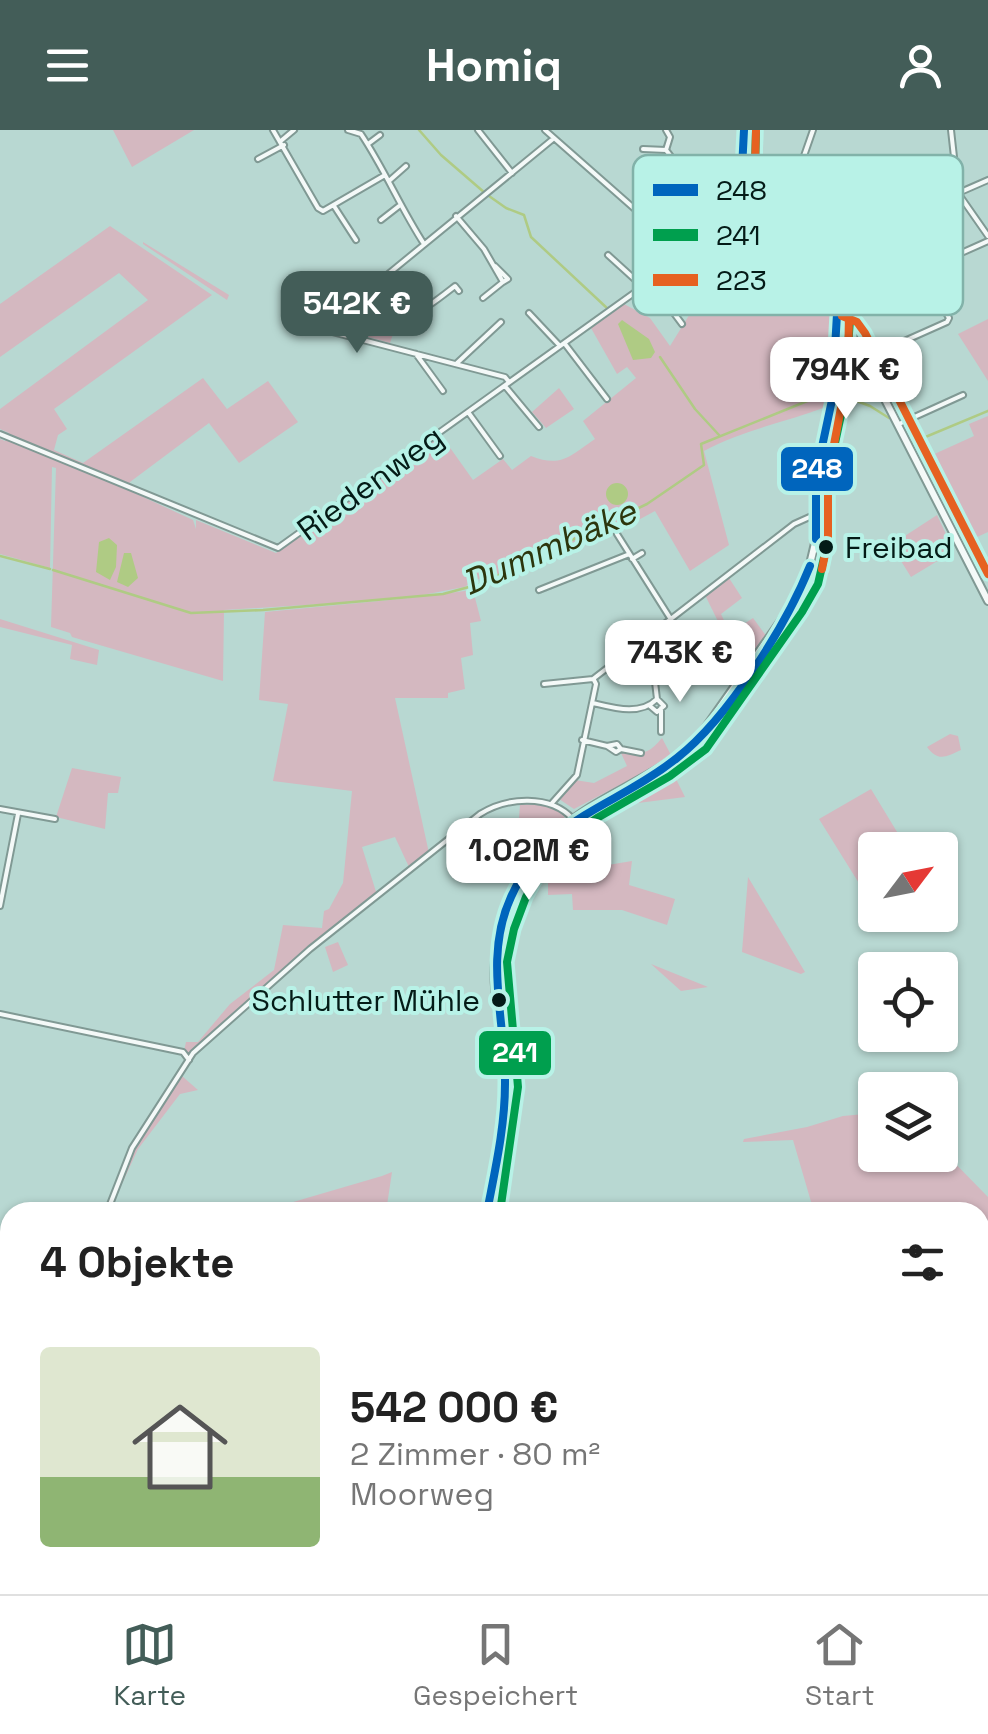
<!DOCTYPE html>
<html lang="de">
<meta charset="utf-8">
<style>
body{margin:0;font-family:"Space Grotesk",sans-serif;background:#f2f2f2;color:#222;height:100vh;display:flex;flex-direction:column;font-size:38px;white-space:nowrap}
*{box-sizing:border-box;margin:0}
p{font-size:32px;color:#767676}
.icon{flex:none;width:55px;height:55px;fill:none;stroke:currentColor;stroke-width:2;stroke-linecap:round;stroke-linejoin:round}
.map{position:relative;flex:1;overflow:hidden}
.side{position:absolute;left:0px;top:1072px;width:990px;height:392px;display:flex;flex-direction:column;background:#fff;border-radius:30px 30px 0 0;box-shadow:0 2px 8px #0004}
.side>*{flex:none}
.needle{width:65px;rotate:58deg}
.fabs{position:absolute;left:858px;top:702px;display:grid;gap:20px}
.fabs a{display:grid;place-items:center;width:100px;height:100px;border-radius:10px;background:#fff;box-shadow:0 2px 8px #0004;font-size:50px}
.price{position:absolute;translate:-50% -85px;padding:0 22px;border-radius:20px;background:#fff;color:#222;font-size:32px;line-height:65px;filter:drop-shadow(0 2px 5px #0008)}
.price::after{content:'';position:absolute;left:50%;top:60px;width:30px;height:22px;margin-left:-15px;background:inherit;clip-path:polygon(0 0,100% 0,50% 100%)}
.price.current{background:#435d58;color:#fff}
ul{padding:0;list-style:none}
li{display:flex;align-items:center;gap:30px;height:250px;padding:0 40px}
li+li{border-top:2px solid #e0e0e0}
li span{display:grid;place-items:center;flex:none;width:280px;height:200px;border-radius:10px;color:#555}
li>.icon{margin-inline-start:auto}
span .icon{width:120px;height:120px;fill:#fffc;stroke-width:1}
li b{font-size:42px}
h2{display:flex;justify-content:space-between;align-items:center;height:120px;padding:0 40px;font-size:42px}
header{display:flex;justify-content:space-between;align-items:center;height:130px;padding:0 40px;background:#435d58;color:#fff;font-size:45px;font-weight:700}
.menu{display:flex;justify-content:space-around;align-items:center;height:140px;border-top:2px solid #e0e0e0;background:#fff;font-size:28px;color:#767676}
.menu a{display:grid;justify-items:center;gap:5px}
.menu .current{color:#435d58}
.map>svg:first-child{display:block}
</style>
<header><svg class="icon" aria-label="menu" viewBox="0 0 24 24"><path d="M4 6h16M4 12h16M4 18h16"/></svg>Homiq<svg class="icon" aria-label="person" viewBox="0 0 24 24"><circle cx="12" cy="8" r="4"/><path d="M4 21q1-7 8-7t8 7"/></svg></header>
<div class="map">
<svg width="988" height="1464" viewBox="0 0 988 1464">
<rect width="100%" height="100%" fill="#b8d8d2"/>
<path fill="#d4b8c0" d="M113 0H194L132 37Z
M110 96 212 165 54 279 67 299 58 305 54 320 83 333 203 248 227 279 268 251 298 292 239 333 209 293 130 352 126 359 193 390 196 399V390L276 423 441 305 473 350 503 329 512 340 531 326C561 338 570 326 595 309L583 291 636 248 627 237 617 244 591 198 624 174 650 188 670 216 719 137 727 136 736 168 779 158 794 148 796 133 809 131 826 167 833 192 826 277C786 292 743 300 704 321L729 415 690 441 655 381 631 394 519 430 520 439 488 454 484 446 464 457 402 469 473 460 481 491 470 493 473 525 461 528 465 559 448 563V568H395L429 723 409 737 395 707 362 717 377 765 278 844 190 925 184 921 186 912H198L230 874 274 840 283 795 322 798 324 781 329 779 343 753 352 661 273 651 288 574 259 570 265 482 400 469 224 480 223 551 72 507 70 503 51 497 56 338 52 337 50 438 0 424V309L5 311 9 303 0 299V279L148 170 119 143 0 227V174Z
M143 112 229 165 227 170 143 114Z
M361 174 373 189 396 195 390 213 336 198 343 186Z
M988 189V251L958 204Z
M559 258 574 279 546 298 532 282Z
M988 286V402L964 413 956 406 919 331 974 306 969 294Z
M937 385 954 421 911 447 891 415Z
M729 448 742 468 721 484 730 503 753 488 767 507 740 536 705 465Z
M0 489 99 520 97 535 70 529 72 515 0 497Z
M950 604 958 606 961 620C946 627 938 632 927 617Z
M662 608 671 625 648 640 574 679 559 669 575 650 594 653 627 636 621 623C643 621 645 628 662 608Z
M72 638 121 647 118 663H108L105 699 56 687Z
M671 639 685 667 599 678Z
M871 659 908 720H875V779L819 689Z
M520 674 552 676 565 687 542 705 518 703Z
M632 731 629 755 675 769 667 795 622 780H573L572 764 548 765V752L523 749Z
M748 747 805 842 801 844 742 822Z
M338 812 348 835 333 842 325 817Z
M651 834 708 857 681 861Z
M182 946 198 960 180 964 138 1019 120 1058 136 1014Z
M875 983V1025H940V1018L988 1067V1112L980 1114V1082H814L793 1010 743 1012 744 1009 807 997 843 986Z
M392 1042 386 1082H259L382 1046Z
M10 1181V1262L0 1274V1183Z
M988 1203V1275L983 1277 980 1270V1208Z
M988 1386V1451L965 1464H953L949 1455H980V1388Z
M0 1406 10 1415V1455H46L54 1464H0Z
M52 1455H161L172 1464H59Z
M430 1455H496L499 1464H425Z
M788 1455H845L850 1464H794Z"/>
<path fill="#afcb84" d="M622 190 649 209 655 222 651 228 633 230 618 194Z
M606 364a11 11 0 1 1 22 0a11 11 0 1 1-22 0Z
M109 408 117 415 116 437 110 450 96 442 99 412Z
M124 423H131L138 448 128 457 117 452Z"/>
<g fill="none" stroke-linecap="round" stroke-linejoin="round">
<path stroke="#afcb84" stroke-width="2.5" d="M419 0 441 25 485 63
M489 66 506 78 524 85 531 107 608 179
M660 227 695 279 719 305
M838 264 870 276 889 288
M911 313 988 281
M0 426 50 439
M53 440 191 483 263 480 443 464 480 454 647 374 704 335 701 314 827 263"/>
<g stroke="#809994" stroke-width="8">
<path id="minor" d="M273 0 318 78 323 81 385 45
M348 0 361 4C385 40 400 77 424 114
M478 0 512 43
M545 0 687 125C721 138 725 126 757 126 776 126 793 131 812 127L988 50
M813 0 797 46 842 89 853 109
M951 0 958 63 988 106
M282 10 294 0
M368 14 380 5
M643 19 666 20 670 7 666 0
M666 20 682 41 706 60
M258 29 284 15
M389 51 406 36
M746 66 761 126
M334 76 356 110
M456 86 484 119 503 152
M381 90 399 76
M608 125 641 155
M495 136 508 149 503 152
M380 148C415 189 414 188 455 156L459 161
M650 151 682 194
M483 168 503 152
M848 177 921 143
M529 183 560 216
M565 214 607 269
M416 224 443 261
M864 229 947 192 949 188 921 141 988 111
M456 234 501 192
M509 252 505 247 332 202V190L553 9
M505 256 539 297
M468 282 500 326
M899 294 963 265
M0 304 278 418 687 125
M617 404 670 488
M632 429 642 423
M539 460 627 425
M544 554 593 549 794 394 814 385
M657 569 655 552 668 546
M593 573C614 578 640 586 657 569L664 576 657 582 650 576
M661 602V578
M582 610 607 616 617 614 621 619
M607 616 616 622 621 619 641 623
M552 673 577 645 596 554 594 550
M0 679 55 689
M0 776 18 684
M0 884 183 922 189 930
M107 1082 132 1018 193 923 310 819 480 684C507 667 550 664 573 689
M0 1284 10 1270
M785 1455 792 1464
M947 1455 949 1464
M973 1464 988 1456"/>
</g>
<g stroke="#809994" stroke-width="10">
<path id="tertiary" d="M838 198 849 202 854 209 988 471
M487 1082C495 1035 507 986 505 938 503 903 492 866 495 831 499 784 522 735 557 702 599 664 655 649 697 610L792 475 806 451 816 409V345L832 270 838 191 827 157 800 104 742 39 744 0"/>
</g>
<g stroke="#809994" stroke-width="10">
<path id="secondary" d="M505 1455 508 1464"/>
</g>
<g stroke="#7e9aa0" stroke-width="12">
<path id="primary" d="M980 1119 988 1117
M0 1129 10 1131"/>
</g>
<use href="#minor" stroke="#f4f9f8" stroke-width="4"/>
<use href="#tertiary" stroke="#f4f9f8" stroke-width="6"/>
<use href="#secondary" stroke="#f4f9f8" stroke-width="6"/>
<use href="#primary" stroke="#d7e4e8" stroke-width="9"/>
<g stroke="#b8f2e7" stroke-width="15">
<path id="bus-1" d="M744 0 742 39 800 104 837 184 832 270 816 345V409
M487 1082C495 1040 505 997 505 954 506 891 483 828 511 767 549 684 613 679 677 628 728 588 786 496 810 436"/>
</g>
<g stroke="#b8f2e7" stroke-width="15">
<path id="bus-2" d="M500 1082 518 957 507 832 514 799 526 767 543 737 565 711 597 688 670 646 706 619 802 482 818 454 828 410V346L844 271 850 190 839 152 811 97 755 35 756 1"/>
</g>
<g stroke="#b8f2e7" stroke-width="15">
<path id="bus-3" d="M756 1 755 35 811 98 849 182 848 241 828 346V410L822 439
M842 186 857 192 865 203 988 444"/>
</g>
<use href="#bus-1" stroke="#0065bd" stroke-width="8"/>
<use href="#bus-2" stroke="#009f4e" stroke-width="8"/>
<use href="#bus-3" stroke="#e66121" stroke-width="8"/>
</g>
<g fill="#041b17" stroke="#b8f2e7" stroke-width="4">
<circle cx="826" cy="417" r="9"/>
<circle cx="499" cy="870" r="9"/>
</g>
<g text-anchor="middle" stroke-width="8" stroke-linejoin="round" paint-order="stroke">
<g font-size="30" fill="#041b17" stroke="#b8f2e7" text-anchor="start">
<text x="845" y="428">Freibad</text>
<text x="480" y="881" text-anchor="end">Schlutter Mühle</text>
</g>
<g font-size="32" fill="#041b17" stroke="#b8f2e7">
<text transform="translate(370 353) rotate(-36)" y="11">Riedenweg</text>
</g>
<g font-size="35" font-style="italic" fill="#2c360d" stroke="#b8f2e7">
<text transform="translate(549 417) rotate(-24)" y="12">Dummbäke</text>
</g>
</g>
<rect x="633" y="25" width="330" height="160" rx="15" fill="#b8f2e7" stroke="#82b2a9" stroke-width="2.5"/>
<rect x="653" y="54" width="45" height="12" fill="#0065bd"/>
<rect x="653" y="99" width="45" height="12" fill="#009f4e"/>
<rect x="653" y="144" width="45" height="12" fill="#e66121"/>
<g font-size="28" fill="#041b17">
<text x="716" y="70">248</text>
<text x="716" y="115">241</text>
<text x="716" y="160">223</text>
</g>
<g stroke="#b8f2e7" stroke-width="4">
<rect x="779" y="315" width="76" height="48" rx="10" fill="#0065bd"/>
<rect x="477" y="899" width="76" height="48" rx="10" fill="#009f4e"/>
</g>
<g font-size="28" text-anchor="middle" font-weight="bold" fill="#fff">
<text x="817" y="348">248</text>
<text x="515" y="932">241</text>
</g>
</svg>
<div class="fabs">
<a><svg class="needle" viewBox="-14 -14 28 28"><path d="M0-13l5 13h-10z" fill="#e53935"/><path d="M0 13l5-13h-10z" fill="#767676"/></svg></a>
<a><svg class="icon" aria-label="locate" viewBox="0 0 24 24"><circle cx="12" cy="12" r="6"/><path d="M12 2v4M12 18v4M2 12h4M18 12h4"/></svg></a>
<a><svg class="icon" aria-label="layers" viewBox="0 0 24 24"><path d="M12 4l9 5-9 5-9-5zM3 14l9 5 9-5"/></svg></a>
</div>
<b class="price current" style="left:357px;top:226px">542K €</b>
<b class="price" style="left:846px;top:292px">794K €</b>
<b class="price" style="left:680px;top:575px">743K €</b>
<b class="price" style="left:529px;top:773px">1.02M €</b>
<section class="side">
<h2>4 Objekte<svg class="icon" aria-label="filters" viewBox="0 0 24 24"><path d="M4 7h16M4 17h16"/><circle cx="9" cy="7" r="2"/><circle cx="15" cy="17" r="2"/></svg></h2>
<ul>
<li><span style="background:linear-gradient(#dfe7d0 65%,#8fb573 0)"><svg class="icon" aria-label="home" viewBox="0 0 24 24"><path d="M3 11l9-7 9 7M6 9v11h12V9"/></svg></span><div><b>542 000 €</b><p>2 Zimmer · 80 m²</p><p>Moorweg</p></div></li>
</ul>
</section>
</div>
<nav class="menu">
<a class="current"><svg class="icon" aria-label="map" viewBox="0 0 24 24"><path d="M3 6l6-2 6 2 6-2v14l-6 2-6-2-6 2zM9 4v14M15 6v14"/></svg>Karte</a>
<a><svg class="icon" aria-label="saved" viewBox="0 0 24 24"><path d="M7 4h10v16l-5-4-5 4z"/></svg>Gespeichert</a>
<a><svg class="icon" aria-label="home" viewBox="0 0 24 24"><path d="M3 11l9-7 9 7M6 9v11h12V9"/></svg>Start</a>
</nav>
